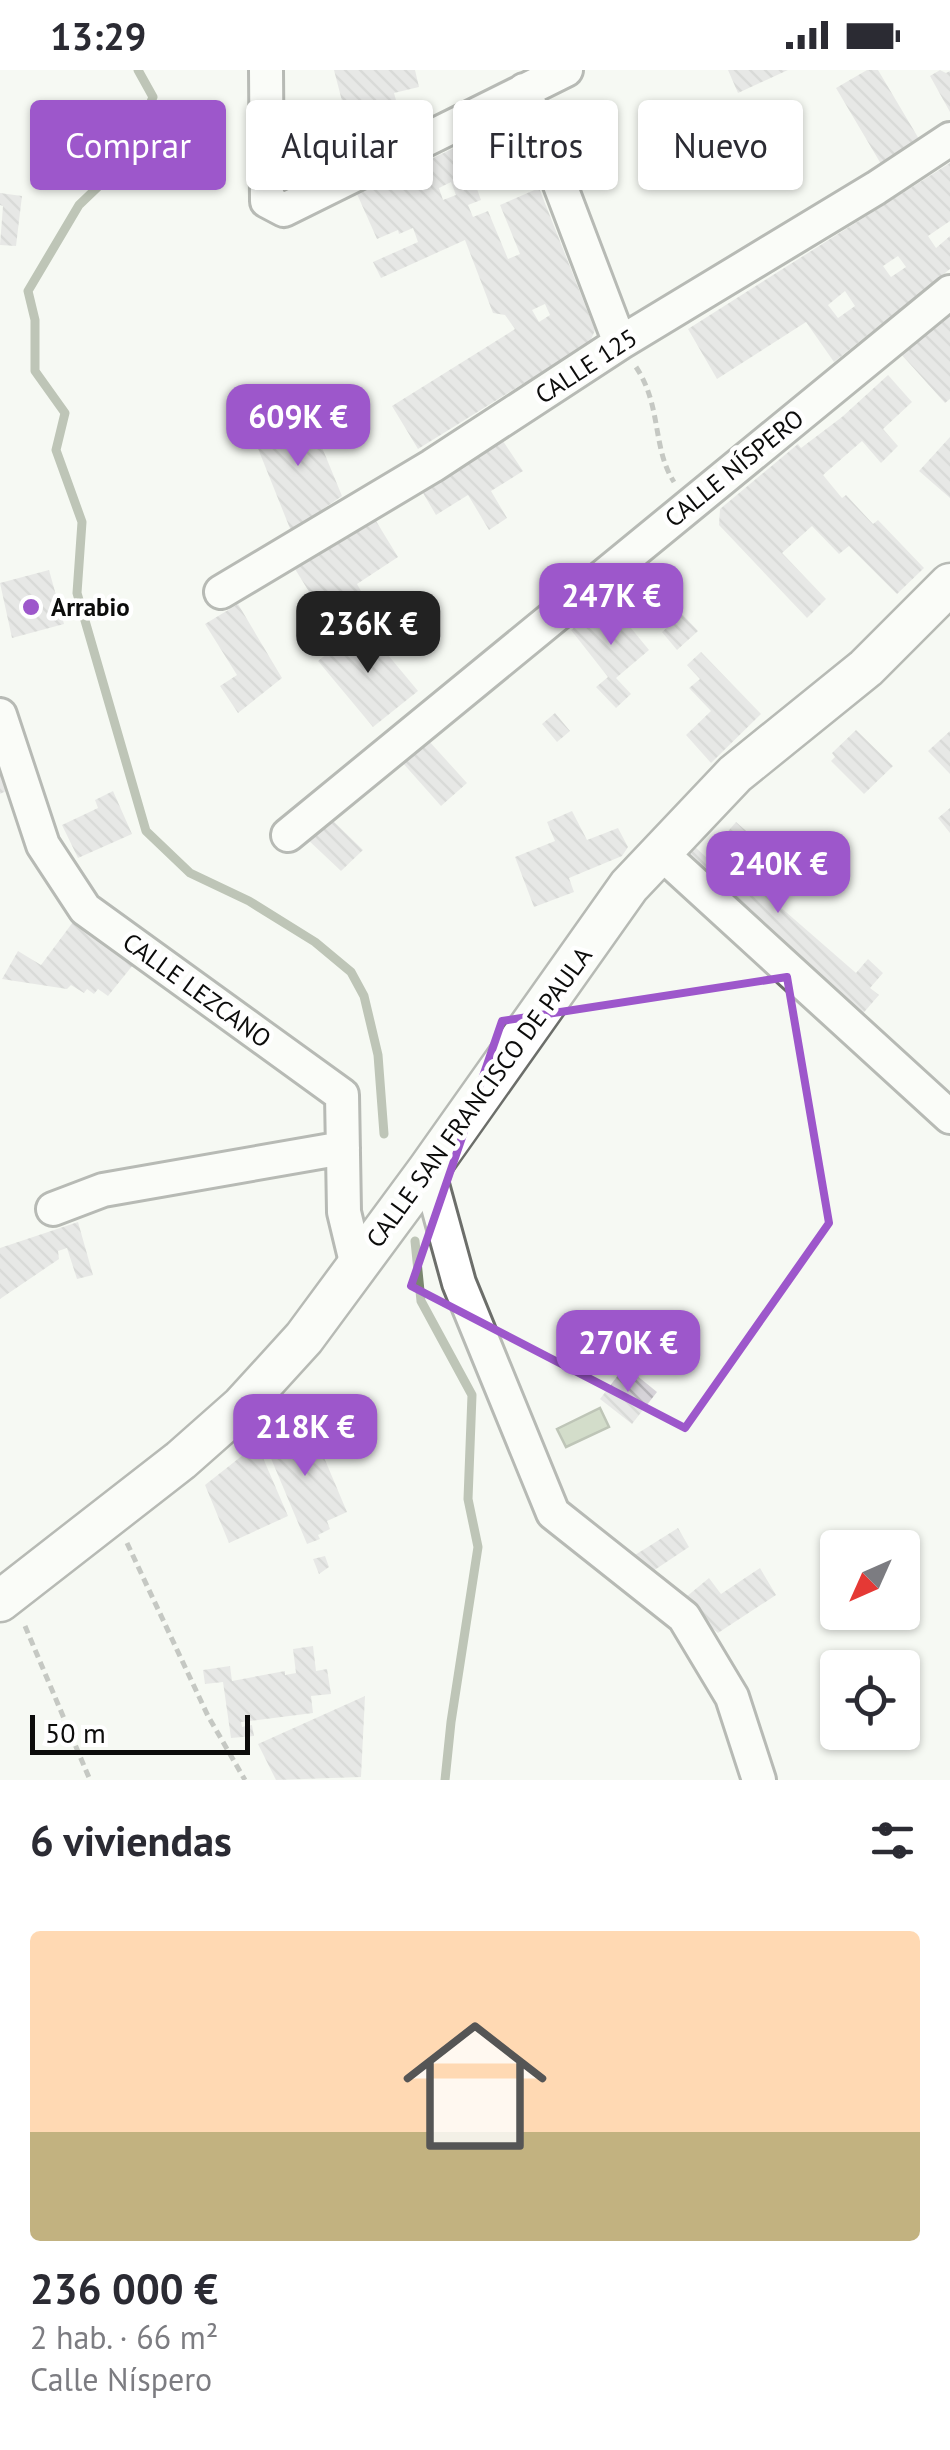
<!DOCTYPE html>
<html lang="es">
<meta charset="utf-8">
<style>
body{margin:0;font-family:"PT Sans",sans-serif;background:#f7f7f7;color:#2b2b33;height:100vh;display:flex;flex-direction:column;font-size:38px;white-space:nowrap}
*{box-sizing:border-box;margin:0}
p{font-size:32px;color:#7c7c81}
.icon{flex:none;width:55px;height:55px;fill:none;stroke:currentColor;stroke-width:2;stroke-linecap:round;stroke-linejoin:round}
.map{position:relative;height:1710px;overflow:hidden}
.details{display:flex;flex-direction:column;background:#fff;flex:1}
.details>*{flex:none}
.banner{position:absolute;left:30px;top:30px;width:890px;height:90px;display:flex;gap:20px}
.needle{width:65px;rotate:225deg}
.fabs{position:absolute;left:820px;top:1460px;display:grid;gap:20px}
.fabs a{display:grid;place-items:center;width:100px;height:100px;border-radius:10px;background:#fff;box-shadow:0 2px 8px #0004;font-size:50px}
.scale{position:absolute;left:30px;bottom:25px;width:220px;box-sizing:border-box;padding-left:10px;border:5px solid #0c0c0b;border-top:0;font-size:28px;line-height:35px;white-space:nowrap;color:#0c0c0b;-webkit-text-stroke:8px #fff;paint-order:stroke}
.price{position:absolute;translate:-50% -85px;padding:0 22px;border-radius:20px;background:#9d57cb;color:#fff;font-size:32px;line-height:65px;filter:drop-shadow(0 2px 5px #0008)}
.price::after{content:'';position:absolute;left:50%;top:60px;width:30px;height:22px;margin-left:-15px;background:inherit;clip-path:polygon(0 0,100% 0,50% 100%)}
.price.selected{background:#222;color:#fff}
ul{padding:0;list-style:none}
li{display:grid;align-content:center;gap:20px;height:530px;padding:0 30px}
li span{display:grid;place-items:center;height:310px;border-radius:10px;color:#555}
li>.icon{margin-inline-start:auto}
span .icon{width:180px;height:180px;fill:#fffc;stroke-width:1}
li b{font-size:42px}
h2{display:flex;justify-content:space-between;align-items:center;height:120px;padding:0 30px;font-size:42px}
.pill{padding:0 35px;border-radius:10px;background:#fff;box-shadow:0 2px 8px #0004;font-size:35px;line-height:90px}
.pill.selected{background:#9d57cb;color:#fff}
.status{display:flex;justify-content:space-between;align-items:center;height:70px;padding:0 50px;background:#fff;direction:ltr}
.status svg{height:28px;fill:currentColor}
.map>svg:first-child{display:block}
</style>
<div class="status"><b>13:29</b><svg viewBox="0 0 49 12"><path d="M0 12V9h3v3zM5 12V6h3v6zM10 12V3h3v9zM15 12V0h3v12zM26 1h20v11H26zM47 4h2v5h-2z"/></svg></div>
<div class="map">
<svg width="950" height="1710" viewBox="0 0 950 1710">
<defs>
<pattern id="building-back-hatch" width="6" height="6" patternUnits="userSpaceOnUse" patternTransform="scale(2.5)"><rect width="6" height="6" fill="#d6d3d8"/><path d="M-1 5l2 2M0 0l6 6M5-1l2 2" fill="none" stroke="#b6b4b8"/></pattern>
</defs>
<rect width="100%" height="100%" fill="#f6f9f3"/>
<path fill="#a9bb9a" stroke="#7a866f" stroke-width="2.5" d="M600 1338 609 1357 566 1377 557 1359Z"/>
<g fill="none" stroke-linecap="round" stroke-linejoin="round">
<path stroke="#7a866f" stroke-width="9" d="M138 0 153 27 127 89 79 135 28 221 35 250V301L65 343 56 380 82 452 77 523 146 761 190 803 249 831 315 872 351 902 364 926 378 985 384 1064
M415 1171 421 1231 472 1325 468 1429 478 1477 451 1652 445 1710"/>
</g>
<path fill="url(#building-back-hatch)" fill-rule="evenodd" d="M334 0H415L419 17 394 23 401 48 350 62Z
M728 0H788L738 23Z
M867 0H878L919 69 881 94 836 18Z
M940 0 946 3 950 1V42L930 6Z
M511 51 529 94 477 119 481 130 468 135 473 147 488 141 508 189 520 184 500 135 539 118 595 260 590 272 418 379 392 336 515 259 505 245 493 243 465 170 381 208 373 192 418 172 413 158 399 164 398 160 377 169 357 124ZM451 112 456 125 443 130 439 118ZM545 234 550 245 539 252 532 240Z
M950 93V151L928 166 936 178 950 166V199L834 292 806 252 717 309 688 259ZM898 186 906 197 891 207 883 196ZM845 221 855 236 838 248 828 235Z
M0 123 22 126 16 176 0 175 3 136 0 135Z
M950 244V329L945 333 901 284Z
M888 305 912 332 883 359 898 376 881 393 862 371 823 405 842 428 846 425 873 454 878 450 924 498 897 524 849 476 839 484 812 456 782 483 826 529 807 548 719 455 720 439 798 374 801 378 842 347Z
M305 336 342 426 291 461 255 371Z
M950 367V428L919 401Z
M503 371 523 401 491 421 507 448 489 460 468 425 436 445 423 423Z
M376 451 398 487 357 514 366 530 329 554 295 499Z
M49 500 64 554 12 568 0 513Z
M608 530 649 580 616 608 631 624 616 638 596 617 608 607 571 560Z
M238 534 282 608 238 643 220 616 237 605 205 554Z
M682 544 698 561 677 580 662 562Z
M363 555 418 621 373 657 318 591Z
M701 582 761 644 711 693 686 665 711 641 689 618 700 609 687 595Z
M555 643 570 661 557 672 542 654Z
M856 660 893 696 864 724 831 691 835 687 832 683Z
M950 661V704L928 681Z
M428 670 467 713 441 736 401 691Z
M0 697 10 719 0 724Z
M113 721 132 764 78 788 62 755 98 738 95 730Z
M950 738V763L938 748Z
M572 741 587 770 618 758 628 777 622 786 569 808 574 822 534 837 515 787 555 771 547 752Z
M328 746 363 780 341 801 306 768Z
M736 752 771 783 765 789 780 803 763 822 856 903 868 889 883 903 870 918 879 925 859 948 681 791 693 775 706 787Z
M73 852 133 895 108 926 98 919 94 924 87 919 84 923 71 915 67 919 2 909 18 881 41 895Z
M78 1152 93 1205 77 1209 67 1178 58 1181 59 1189 0 1229V1178Z
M625 1296 657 1322 632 1354 600 1329Z
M303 1350 316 1380 320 1378 347 1442 327 1451 330 1459 318 1465 320 1469 307 1474 262 1367Z
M257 1374 288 1446 229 1473 205 1415Z
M678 1458 689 1477 653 1501 635 1485Z
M325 1486 329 1497 319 1504 313 1489Z
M760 1498 776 1525 718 1563 680 1532 709 1508 721 1524Z
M313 1576 316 1601 327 1599 331 1624 311 1626 313 1643 241 1652 242 1657 252 1655 254 1666 231 1668 223 1612 205 1614 203 1600 230 1596 232 1611 285 1601V1605L296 1603 293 1579Z
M365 1626 361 1707 276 1710 258 1674Z"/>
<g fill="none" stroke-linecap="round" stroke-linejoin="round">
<g stroke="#6c6e6a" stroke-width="38">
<path id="minor" d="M266 0 267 131 284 140 566 0
M524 20 620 273
M221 522 432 396 620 273 876 118 950 69
M0 645 43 775 85 839 342 1025 344 1142 357 1196
M288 765 950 222
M660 782 950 1047
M428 1100 459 1213 553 1443 684 1547 732 1627 759 1710
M53 1139 103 1120 343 1078"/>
</g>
<g stroke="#6c6e6a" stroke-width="45">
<path id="major" d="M0 1531 181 1390 242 1336 304 1268 428 1100 629 816 735 704 866 598 950 514"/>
</g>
<path stroke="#8b8d89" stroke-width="5" stroke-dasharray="8 5" stroke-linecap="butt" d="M636 297C662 336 652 378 674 412
M127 1473 208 1646 245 1710
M25 1556 90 1710"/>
<use href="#minor" stroke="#fff" stroke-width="32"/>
<use href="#major" stroke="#fff" stroke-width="40"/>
</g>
<path d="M0 0H950V1710H0ZM787 907 829 1153 685 1358 411 1216 502 951Z" fill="#f6f9f3" fill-opacity=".55" fill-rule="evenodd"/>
<path fill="none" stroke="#9d57cb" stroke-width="8" stroke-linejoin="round" d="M787 907 829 1153 685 1358 411 1216 502 951Z"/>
<circle fill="#9d57cb" stroke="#fff" stroke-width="4" cx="31" cy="537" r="10"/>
<g text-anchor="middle" stroke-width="9" stroke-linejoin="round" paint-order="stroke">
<g font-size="25" fill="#0c0c0b" stroke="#fff">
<text transform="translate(586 296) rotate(-33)" y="9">CALLE 125</text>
<text transform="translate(734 398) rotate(-39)" y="9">CALLE NÍSPERO</text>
<text transform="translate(197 920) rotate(36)" y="9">CALLE LEZCANO</text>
<text transform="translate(479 1027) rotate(-54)" y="9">CALLE SAN FRANCISCO DE PAULA</text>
</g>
<g font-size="25" font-weight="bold" fill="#0c0c0b" stroke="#fff" text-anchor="start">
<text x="51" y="546">Arrabio</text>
</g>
</g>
</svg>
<div class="fabs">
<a><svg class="needle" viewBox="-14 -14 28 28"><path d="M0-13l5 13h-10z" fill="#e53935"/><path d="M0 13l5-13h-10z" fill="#7c7c81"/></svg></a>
<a><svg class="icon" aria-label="locate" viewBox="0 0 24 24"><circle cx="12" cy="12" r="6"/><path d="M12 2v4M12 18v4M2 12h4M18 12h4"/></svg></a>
</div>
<div class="scale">50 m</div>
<b class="price" style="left:298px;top:399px">609K €</b>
<b class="price" style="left:611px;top:578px">247K €</b>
<b class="price selected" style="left:368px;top:606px">236K €</b>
<b class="price" style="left:778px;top:846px">240K €</b>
<b class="price" style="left:628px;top:1325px">270K €</b>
<b class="price" style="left:305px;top:1409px">218K €</b>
<div class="banner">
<a class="pill selected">Comprar</a>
<a class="pill">Alquilar</a>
<a class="pill">Filtros</a>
<a class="pill">Nuevo</a>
</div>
</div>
<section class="details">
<h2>6 viviendas<svg class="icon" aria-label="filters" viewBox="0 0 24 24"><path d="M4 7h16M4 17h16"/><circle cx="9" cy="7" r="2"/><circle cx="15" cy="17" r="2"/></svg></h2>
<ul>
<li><span style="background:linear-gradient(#ffd9b3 65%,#c2b280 0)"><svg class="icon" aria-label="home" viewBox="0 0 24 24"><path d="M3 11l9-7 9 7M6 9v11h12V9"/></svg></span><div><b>236 000 €</b><p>2 hab. · 66 m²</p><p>Calle Níspero</p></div></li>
</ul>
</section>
